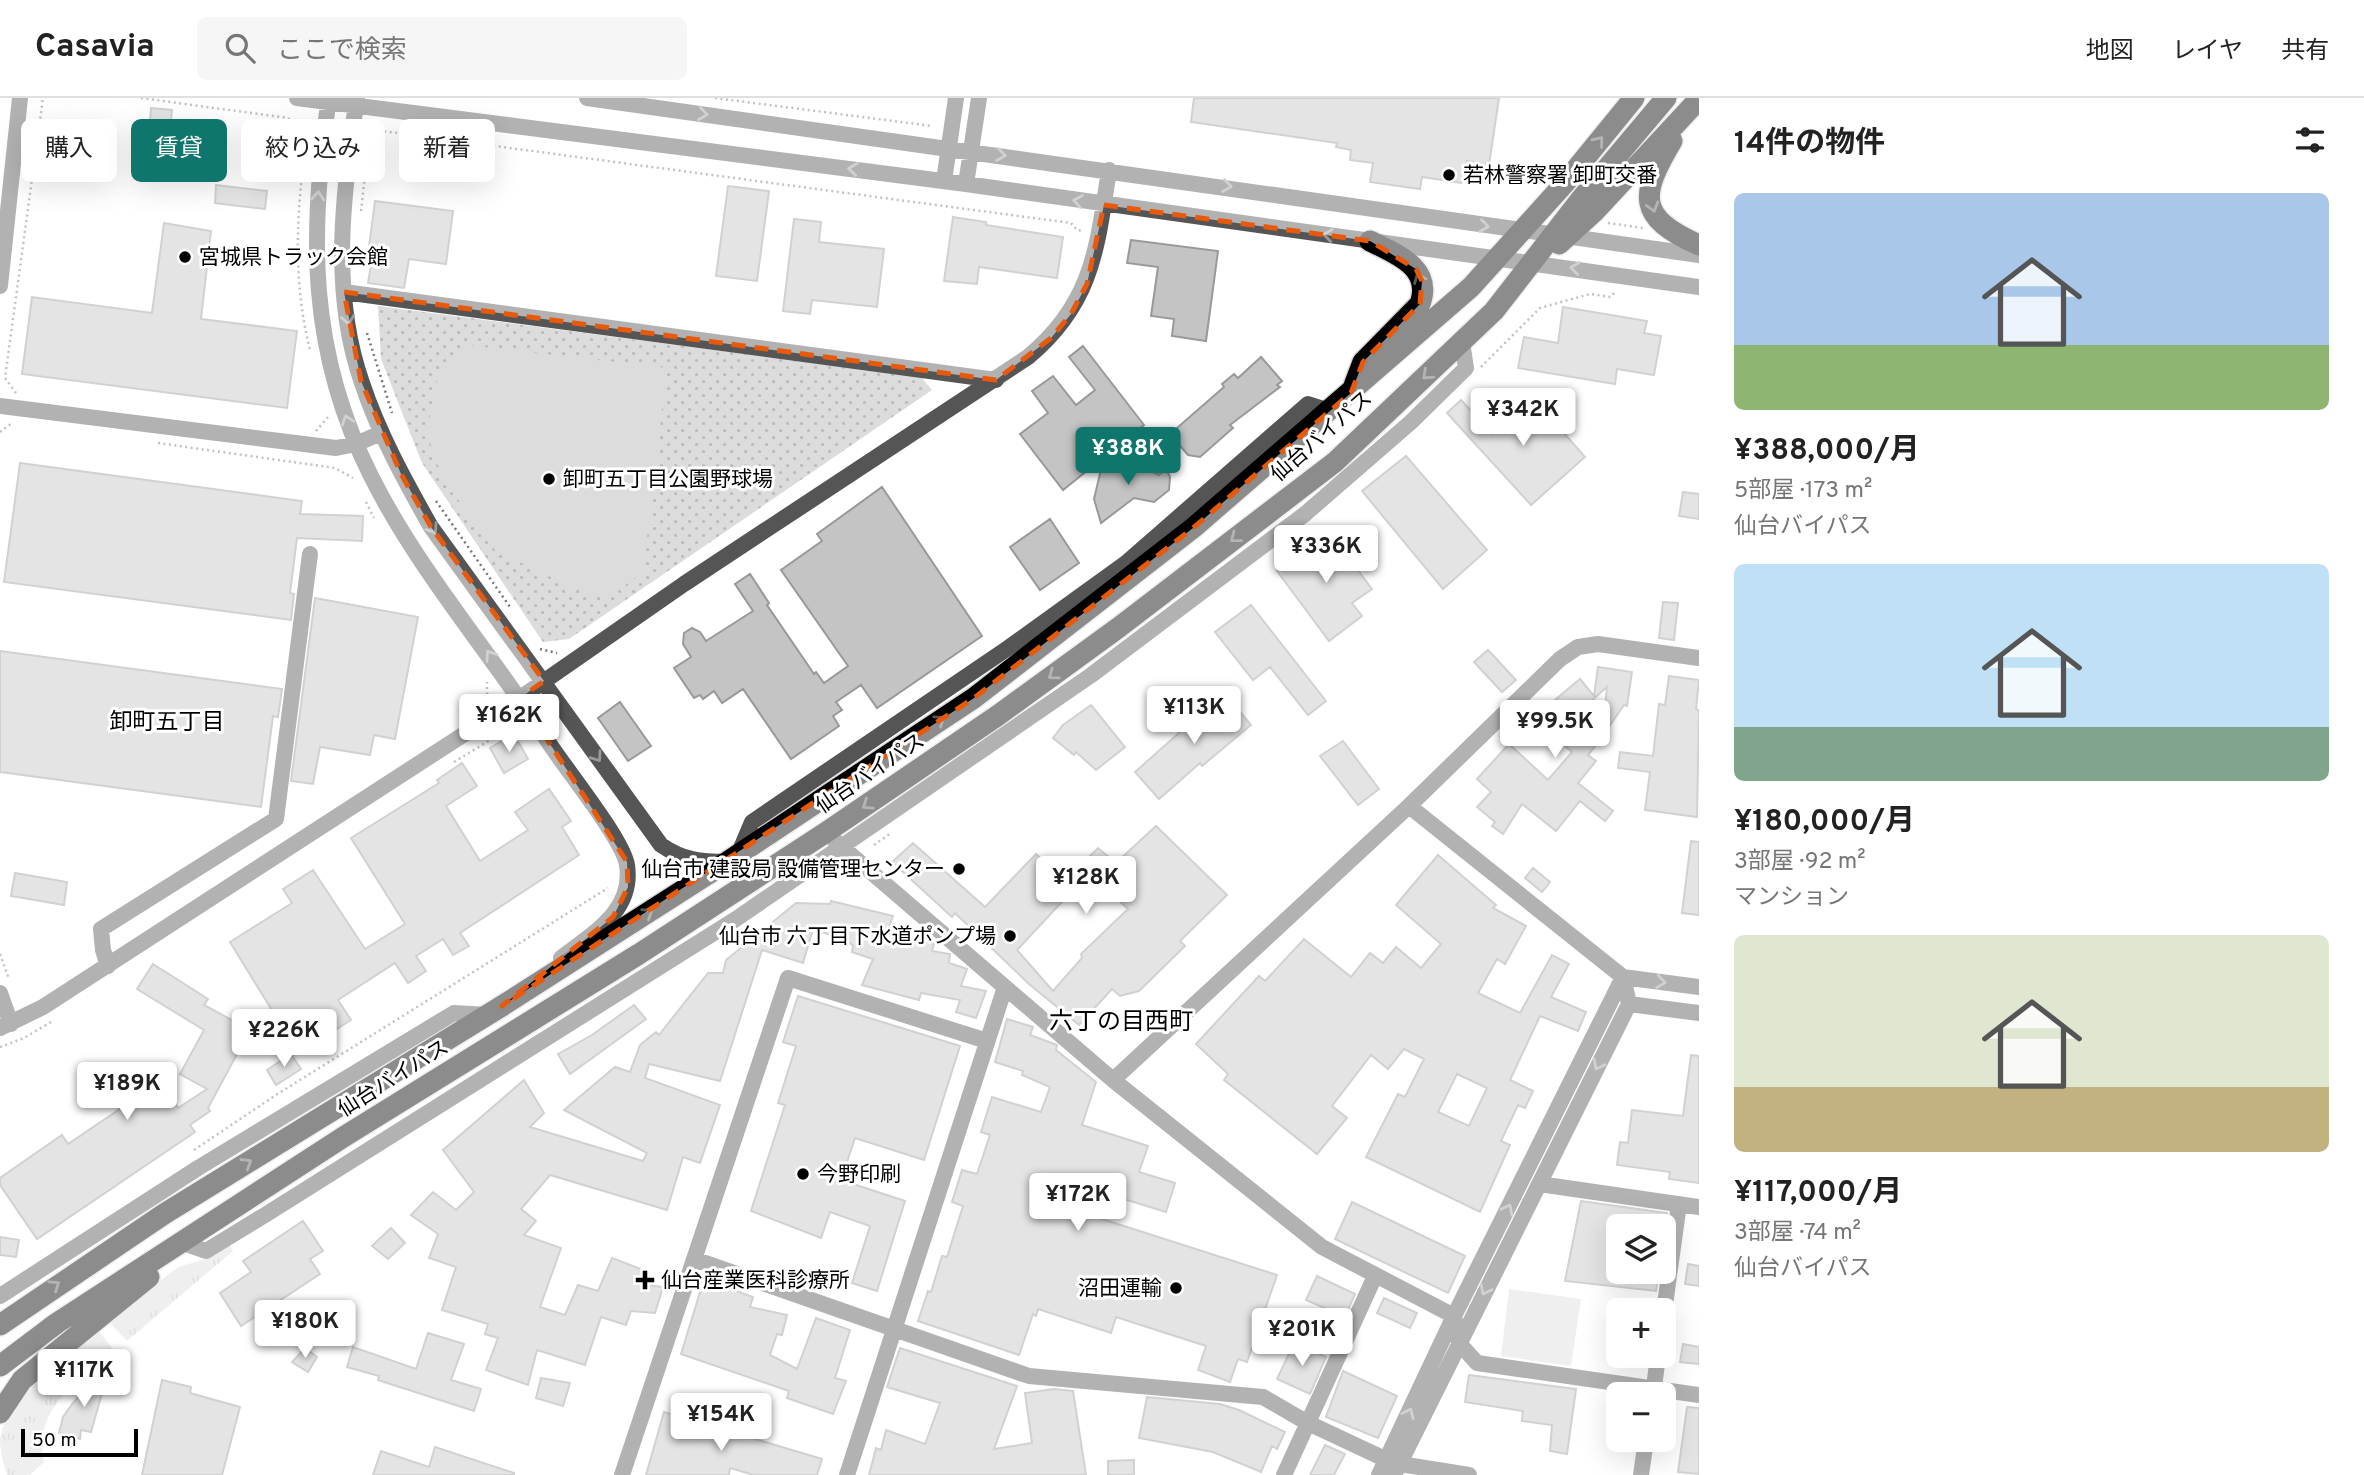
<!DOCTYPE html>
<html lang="ja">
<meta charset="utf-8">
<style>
body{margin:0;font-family:Overpass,"Noto Sans JP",sans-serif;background:#f6f6f6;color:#222;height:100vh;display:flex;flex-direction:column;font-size:26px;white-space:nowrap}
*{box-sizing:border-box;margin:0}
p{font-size:23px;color:#767676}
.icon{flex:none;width:38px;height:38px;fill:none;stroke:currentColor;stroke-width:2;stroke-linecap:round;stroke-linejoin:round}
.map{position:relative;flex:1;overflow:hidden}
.details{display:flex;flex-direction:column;background:#fff;width:665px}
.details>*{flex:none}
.banner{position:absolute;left:21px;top:21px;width:665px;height:63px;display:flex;gap:14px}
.fabs{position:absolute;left:1606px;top:1116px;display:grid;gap:14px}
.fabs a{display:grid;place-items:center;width:70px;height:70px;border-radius:10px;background:#fff;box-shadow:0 7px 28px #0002;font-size:35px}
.scale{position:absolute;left:21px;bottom:18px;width:117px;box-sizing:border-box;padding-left:7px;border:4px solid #000;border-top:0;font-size:19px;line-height:24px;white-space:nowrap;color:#000;-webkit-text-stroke:5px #fff;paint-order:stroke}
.price{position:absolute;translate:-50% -60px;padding:0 16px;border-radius:7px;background:#fff;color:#222;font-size:23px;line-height:46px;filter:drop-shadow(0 2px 4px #0008)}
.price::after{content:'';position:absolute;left:50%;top:42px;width:21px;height:16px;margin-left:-10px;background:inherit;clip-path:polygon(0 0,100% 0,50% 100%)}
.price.active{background:#0f766e;color:#fff}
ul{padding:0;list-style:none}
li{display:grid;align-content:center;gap:14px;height:371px;padding:0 35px}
li span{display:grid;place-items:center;height:217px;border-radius:10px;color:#555}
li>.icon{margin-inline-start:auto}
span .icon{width:126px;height:126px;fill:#fffc;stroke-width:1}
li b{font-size:30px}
h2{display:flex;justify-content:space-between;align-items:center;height:84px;padding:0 35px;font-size:30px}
.chip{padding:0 24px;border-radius:10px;background:#fff;box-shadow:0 7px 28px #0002;font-size:24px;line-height:63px}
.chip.active{background:#0f766e;color:#fff}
header{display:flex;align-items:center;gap:42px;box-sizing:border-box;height:98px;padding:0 35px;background:#fff;border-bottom:2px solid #e0e0e0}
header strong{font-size:33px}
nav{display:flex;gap:38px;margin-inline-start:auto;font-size:24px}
.search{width:490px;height:63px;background:#f6f6f6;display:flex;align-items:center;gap:18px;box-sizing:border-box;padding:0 24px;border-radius:10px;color:#767676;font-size:26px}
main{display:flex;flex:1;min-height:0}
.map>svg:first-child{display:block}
</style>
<header>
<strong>Casavia</strong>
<div class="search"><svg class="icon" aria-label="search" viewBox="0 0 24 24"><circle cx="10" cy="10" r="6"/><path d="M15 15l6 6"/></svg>ここで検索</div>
<nav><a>地図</a><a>レイヤ</a><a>共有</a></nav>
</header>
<main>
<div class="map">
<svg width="1699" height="1377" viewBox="0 0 1699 1377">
<defs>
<pattern id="grass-tufts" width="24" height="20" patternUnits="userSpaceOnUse" patternTransform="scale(1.75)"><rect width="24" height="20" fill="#dcdcdc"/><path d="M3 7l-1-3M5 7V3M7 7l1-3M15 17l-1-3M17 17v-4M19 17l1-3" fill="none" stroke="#bbb"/></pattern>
<pattern id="park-dots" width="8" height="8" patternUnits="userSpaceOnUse" patternTransform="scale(1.75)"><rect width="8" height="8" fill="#dcdcdc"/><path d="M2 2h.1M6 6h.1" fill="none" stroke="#bbb" stroke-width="1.8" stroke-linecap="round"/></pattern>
</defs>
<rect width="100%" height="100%" fill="#fff"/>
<path fill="url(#grass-tufts)" d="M229 1146 233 1153 127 1243 109 1224 178 1169 209 1160Z
M97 1231 114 1252C77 1285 33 1309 44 1364L30 1377H7C3 1365 0 1352 0 1340 10 1292 62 1260 97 1231Z"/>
<path fill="url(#park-dots)" d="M378 208 921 279 932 292 569 541 543 544 422 365 381 261Z"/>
<path fill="#dcdcdc" d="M467 247 667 270 643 473 608 501 569 488 495 452 453 395 437 366 427 334 439 272Z
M1509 1191 1581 1201 1571 1268 1501 1258Z"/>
<path fill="#c4c4c4" stroke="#999" stroke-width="2" fill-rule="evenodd" d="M1194 0H1499L1489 67 1467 63 1461 85 1422 79 1420 91 1370 84 1373 65 1350 62 1351 52 1336 49 1337 45 1191 24Z
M151 10 172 12 168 52 148 51Z
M216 87 267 93 265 111 215 105Z
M728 88 769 93 757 183 716 178Z
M375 103 453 113 446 166 409 161 404 190 368 185 373 156H368Z
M953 119 986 124V127L1063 139 1057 180 979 169 977 186 944 183Z
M794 121 821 124 819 144 884 151 877 209 812 202 810 216 783 213Z
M164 125 211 133 201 221 297 233 287 310 22 276 32 199 152 215Z
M1131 142 1218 153 1206 243 1172 238 1174 221 1151 218 1158 169 1127 165Z
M1563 209 1647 223 1644 235 1661 238 1654 277 1617 271 1615 286 1518 270 1524 239 1558 245Z
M1083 248 1144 327 1063 392 1020 336 1048 315 1032 293 1053 278 1076 307 1095 292 1069 259Z
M1261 259 1282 283 1277 287 1280 289 1230 327 1233 330 1200 359 1188 357 1170 336 1224 289 1222 286 1234 276 1238 280Z
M1533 300 1585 359 1531 407 1447 315 1461 302 1493 336Z
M1406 358 1487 452 1443 491 1362 393Z
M20 365 302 403 300 416 363 418 362 443 297 440 290 495 294 496 291 522 4 484Z
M1137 366 1159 377 1166 370 1170 379 1169 392 1154 404 1134 400 1101 425 1094 401 1102 367Z
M882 389 982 538 877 610 861 587 836 604 842 612 833 618 839 628 791 661 743 591 722 605 714 593 703 601 700 597 694 600 674 570 691 559 683 546 684 535 692 530 700 534 706 543 753 513 735 486 750 476 769 505 767 507 814 576 816 574 824 585 848 568 781 472 822 443 817 436Z
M1683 394 1699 396V421L1679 418Z
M1050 421 1079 465 1040 492 1010 449Z
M1329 434 1372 491 1352 505 1362 518 1329 543 1277 473Z
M315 500 418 519 395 641 374 637 370 657 320 649 313 686 291 683Z
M1663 504 1678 505 1674 542 1659 540Z
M1251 507 1326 603 1308 617 1270 569 1253 582 1215 534Z
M1488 552 1516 582 1502 594 1474 564Z
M0 553 282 591 278 619 273 618 261 709 0 674Z
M1598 569 1632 574 1627 608 1624 607 1602 639 1607 589 1573 619 1601 641 1588 657 1596 663 1578 685 1613 713 1605 723 1580 703 1556 733 1522 706 1503 736 1492 728 1495 724 1477 709 1491 694 1477 681 1509 646 1548 682 1572 654 1538 625 1555 602 1580 581 1594 598Z
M1669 578 1699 582 1696 611 1699 612 1697 719 1645 712 1650 674 1618 670 1620 654 1653 658 1659 606 1665 607Z
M1224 595 1251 627 1202 668 1200 665 1159 701 1135 674Z
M620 604 651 648 628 663 598 620Z
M1091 607 1125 649 1096 672 1076 654 1074 657 1053 640 1063 627Z
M507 640 519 645 528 661 504 675 490 650Z
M1343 643 1379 691 1358 707 1320 658Z
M462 665 477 688 446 708 480 763 528 732 515 714 549 691 571 723 562 729 579 757 460 835 469 848 453 857 443 841 416 858 426 873 408 885 395 865 338 902 351 922 300 954 270 938 278 922 230 844 292 805 283 791 313 772 365 851 405 826 351 740 439 685 437 682Z
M1156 728 1227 797 1180 843 1185 848 1139 893 1120 898 1112 891 1079 927 1029 886 955 815 952 819 892 764 913 745 985 809 1036 756 1074 791 1017 852 1053 893 1082 860 1081 856 1128 811 1081 767 1098 750 1116 765Z
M1691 743 1699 744V817L1682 815Z
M1438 757 1496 807 1493 810 1526 828 1505 866 1497 861 1478 895 1520 915 1552 857 1569 866 1551 899 1586 914 1578 933 1540 918 1510 982 1533 993 1525 1010 1518 1007 1501 1043 1510 1047 1480 1114 1366 1059 1398 996 1405 999 1424 961 1404 951 1388 971 1371 957 1332 1008 1347 1020 1317 1056 1224 982 1228 976 1196 946 1259 878 1265 883 1304 841 1351 879 1370 855 1383 865 1396 849 1421 870 1441 846 1396 807ZM1457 976 1487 990 1469 1028 1438 1014Z
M1533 770 1550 784 1542 794 1525 780Z
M15 775 67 784 64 807 11 798Z
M831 803 893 818 888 832 934 846 932 853 950 856 949 865 967 871 961 888 986 893 976 920 956 914 960 902 921 895 919 902 862 887 873 861 852 854 853 847 840 840 813 831 803 865 762 852 720 983 649 966 645 980 720 1007 700 1065 683 1059 667 1112 550 1077 521 1111 536 1123 524 1137 561 1150 540 1209 565 1217 578 1187 598 1193 612 1160 646 1173 641 1186 663 1189 655 1215 631 1213 626 1227 601 1219 585 1267 537 1252 528 1287 486 1272 498 1240 485 1236 488 1226 442 1212 456 1169 429 1160 438 1136 411 1117 433 1094 456 1112 474 1094 443 1052 524 982 544 1015 530 1029 643 1063 647 1055 564 1012 615 969 630 974 640 947 656 934 659 937 708 875H723L726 862 796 805 830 806Z
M153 866 208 901 204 907 250 932 208 1010 210 1013 190 1027 195 1034 37 1141 0 1087V1080L62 1037 68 1046 160 984 178 1010 207 991 180 976 204 932 137 891Z
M798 898 960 948 924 1062 855 1040 841 1082 905 1103 877 1193 852 1185 870 1128 830 1114 821 1140 751 1113 785 1007 778 1005 796 948 783 944Z
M634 907 646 921 570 976 558 956 592 937Z
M1007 921 1033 929 1030 937 1057 947 1056 952 1096 984 1082 1027 1148 1048 1139 1074 1175 1085 1166 1114 1082 1088 1074 1112 1277 1177 1247 1264 1238 1261 1230 1284 1198 1272 1206 1248 1116 1219 1111 1235 1038 1211 1036 1218 1033 1216 1019 1257 918 1223 928 1193 931 1194 942 1158 947 1159 963 1108 952 1104 962 1072 977 1076 990 1037 981 1034 992 999 1041 1014 1050 989 1022 977 1023 973 995 964Z
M291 956 301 971 276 987 267 972Z
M1691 957 1699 958V1085L1669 1081 1670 1074 1617 1067 1620 1044 1628 1045 1632 1012 1683 1018Z
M1581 1103 1667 1115 1665 1129H1619V1174L1658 1179 1656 1193 1565 1183Z
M1352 1104 1465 1158 1448 1195 1335 1141Z
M303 1123 323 1153 310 1161 320 1176 241 1228 220 1195 251 1174 243 1163Z
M391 1130 405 1145 388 1161 372 1148Z
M0 1139 19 1142 16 1159 0 1157Z
M1688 1166 1699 1168V1188L1685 1186Z
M1317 1178 1355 1196 1345 1219 1306 1202Z
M704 1181 753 1199 750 1209 787 1217 782 1237 777 1236 770 1257 797 1271 816 1220 850 1232 835 1280 846 1283 833 1316 787 1300 789 1293 681 1256Z
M1384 1200 1417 1215 1410 1230 1377 1215Z
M428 1235 464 1246 451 1282 481 1291 474 1313 378 1282 379 1278 347 1269 353 1249 416 1271Z
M1294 1245 1326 1259 1310 1296 1277 1281Z
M1683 1246 1699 1249V1266L1680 1264Z
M305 1250 317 1259 308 1274 292 1264Z
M900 1250 1017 1288 994 1351 1032 1345 1025 1295 1054 1291 1073 1293 1086 1377H869L876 1350 881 1352 886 1332 925 1346 940 1305 887 1289Z
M110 1267 91 1334 81 1332 80 1341 59 1335 63 1319 73 1305Z
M1343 1273 1397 1298 1378 1340 1326 1319Z
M1469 1277 1576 1291 1567 1356 1550 1353 1552 1327 1522 1323 1523 1313 1465 1304Z
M541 1280 570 1285 563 1308 536 1300Z
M162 1282 191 1289 190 1295 240 1309 222 1377H142Z
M1147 1299 1220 1306 1239 1312 1285 1334 1277 1351 1272 1348 1261 1374 1213 1354 1139 1340Z
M1687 1309 1699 1310V1376L1678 1374Z
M664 1314 822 1361 817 1377H754L730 1370 729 1377H646Z
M1325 1347 1345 1356 1334 1377H1310Z
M435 1349 514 1375V1377H373L381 1353 429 1369Z
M1134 1362V1377H1108V1363Z"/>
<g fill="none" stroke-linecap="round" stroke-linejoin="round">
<g stroke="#dbdbdb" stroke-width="24">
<path id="highway" d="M1672 43C1640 97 1636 119 1699 147
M1559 146 1594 114 1699 1
M1352 293 1363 264 1420 206C1433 170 1397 156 1370 143
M0 1227 164 1116 502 908 727 764 974 600 1193 430 1471 189 1564 86 1634 0
M0 1268 57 1225 345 1038 639 856 825 735 997 618 1118 530 1335 364 1494 213 1581 101 1666 0
M0 1315 22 1282 149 1179"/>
</g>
<path stroke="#777" stroke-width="2.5" stroke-dasharray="2 3.5" stroke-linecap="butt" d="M141 0 288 20 309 40
M715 0 932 28
M306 47C296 115 293 185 310 252
M364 49H369L383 33 1071 125 1077 132 1083 133
M361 113 368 50
M1608 125 1643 130
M367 235 392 315
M1481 269 1540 210 1590 196 1611 199 1614 195
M16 295 5 280 43 0
M316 333 328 319
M0 334 12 325
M158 345 335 370 353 380
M436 403 510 509
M366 404 374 420
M540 551 557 555
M487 602V584
M454 664 505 633 522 635
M874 747 891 735
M0 856 9 881
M0 949 24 940 51 924
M194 1052 276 997 608 790"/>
<path stroke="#555" stroke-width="16" d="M297 0 966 86 1699 189
M329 0C309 134 308 253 371 378 418 472 490 554 547 642 564 669 623 741 627 767 634 813 593 835 561 860
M357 0C343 93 330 194 362 285 379 336 405 383 431 429L661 747C683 762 700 764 727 764
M587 0 1699 157
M944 83 956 0
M966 86 979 0
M0 188 20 0
M344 194 996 282
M0 308 336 350 356 346 381 335
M1409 708 1623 879 1699 889
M835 743 1113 982 1322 1149 1454 1218 1459 1245 1477 1265 1699 1297
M738 757 752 724 1008 550 1126 465 1308 306 1330 313
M108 868 103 852 101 831 276 721 310 456
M0 895 11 926
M1629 906 1699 915
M0 930 43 909 520 600 684 486 1028 259C1093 205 1097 150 1109 72
M1113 982 1409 708 1560 561 1578 549 1598 546 1699 560
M1539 1086 1699 1109
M183 1145 206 1153 265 1117 736 821 1090 578 1305 416 1411 324 1466 270 1462 244
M694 1161 1029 1278 1263 1299 1306 1324 1387 1362
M0 1198 198 1070 454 915 488 917
M1664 1214 1679 1106
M1653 1297 1658 1258
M1400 1366 1469 1377
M622 1377 788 880 987 943
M847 1377 1005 889
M1284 1377 1375 1178
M1379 1377 1454 1218 1623 879
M1394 1377 1629 906 1623 879
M1641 1377 1646 1342"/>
<use href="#highway" stroke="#000" stroke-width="21"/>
</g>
<defs><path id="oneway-chevron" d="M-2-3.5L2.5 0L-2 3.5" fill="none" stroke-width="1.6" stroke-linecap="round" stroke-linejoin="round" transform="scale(1.75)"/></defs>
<g stroke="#999">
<use href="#oneway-chevron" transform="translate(703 16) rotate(8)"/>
<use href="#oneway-chevron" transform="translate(1001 57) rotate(8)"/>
<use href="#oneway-chevron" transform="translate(853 71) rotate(-173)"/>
<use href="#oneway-chevron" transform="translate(1227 88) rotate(8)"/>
<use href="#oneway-chevron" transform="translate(318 98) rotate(-85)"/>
<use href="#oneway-chevron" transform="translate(1078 103) rotate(-171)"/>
<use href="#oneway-chevron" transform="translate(1484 128) rotate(8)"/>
<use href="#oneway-chevron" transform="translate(1328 137) rotate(-172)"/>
<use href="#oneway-chevron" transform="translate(1575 170) rotate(-172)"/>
<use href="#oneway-chevron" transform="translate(348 222) rotate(81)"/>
<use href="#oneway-chevron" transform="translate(347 322) rotate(-109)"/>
<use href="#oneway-chevron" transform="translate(433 431) rotate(56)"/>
<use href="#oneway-chevron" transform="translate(490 557) rotate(-125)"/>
<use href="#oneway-chevron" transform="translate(597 659) rotate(55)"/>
<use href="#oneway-chevron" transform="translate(1661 884) rotate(8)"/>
<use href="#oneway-chevron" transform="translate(1598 967) rotate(117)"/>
<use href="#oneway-chevron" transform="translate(1508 1111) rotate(-63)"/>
<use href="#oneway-chevron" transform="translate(1485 1192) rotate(117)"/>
<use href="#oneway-chevron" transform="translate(1409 1315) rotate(-65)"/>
</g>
<g stroke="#595959">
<use href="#oneway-chevron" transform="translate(1599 43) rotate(-51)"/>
<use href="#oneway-chevron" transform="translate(1653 109) rotate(73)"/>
<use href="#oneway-chevron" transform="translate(1419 180) rotate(-112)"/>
<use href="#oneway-chevron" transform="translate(1427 277) rotate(137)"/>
<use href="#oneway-chevron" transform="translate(1235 440) rotate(142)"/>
<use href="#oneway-chevron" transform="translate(1053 577) rotate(144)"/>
<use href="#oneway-chevron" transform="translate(940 622) rotate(-34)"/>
<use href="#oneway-chevron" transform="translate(867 707) rotate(146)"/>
<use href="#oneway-chevron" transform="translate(648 815) rotate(-33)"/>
<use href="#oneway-chevron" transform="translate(247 1065) rotate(-32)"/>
<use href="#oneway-chevron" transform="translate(55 1187) rotate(-34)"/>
</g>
<path d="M0 0H1699V1377H0ZM1104 107 1370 143 1416 171 1422 183 1420 206 1363 264 1351 295 1193 430 974 600 502 908 613 819 628 789 627 764 520 600 544 583 431 429 401 376 361 283 344 194 996 282 1051 240 1071 216 1087 186Z" fill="#fff" fill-opacity=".55" fill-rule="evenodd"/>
<path fill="none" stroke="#e8590c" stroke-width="5" stroke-dasharray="14 9" stroke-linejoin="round" d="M1104 107 1370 143 1416 171 1422 183 1420 206 1363 264 1351 295 1193 430 974 600 502 908 613 819 628 789 627 764 520 600 544 583 431 429 401 376 361 283 344 194 996 282 1051 240 1071 216 1087 186Z"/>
<g fill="#000" stroke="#fff" stroke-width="2.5">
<circle cx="1449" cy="77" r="7"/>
<circle cx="185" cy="159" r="7"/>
<circle cx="549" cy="381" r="7"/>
<circle cx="959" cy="771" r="7"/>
<circle cx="1010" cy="838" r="7"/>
<circle cx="803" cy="1076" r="7"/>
<path d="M641.5 1171.5h7v7h7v7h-7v7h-7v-7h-7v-7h7z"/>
<circle cx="1176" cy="1190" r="7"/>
</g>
<g text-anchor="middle" stroke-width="6" stroke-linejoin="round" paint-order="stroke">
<g font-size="21" fill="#000" stroke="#fff" text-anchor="start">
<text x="1463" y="84">若林警察署 卸町交番</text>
<text x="199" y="166">宮城県トラック会館</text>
<text x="563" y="388">卸町五丁目公園野球場</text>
<text x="945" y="778" text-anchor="end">仙台市 建設局 設備管理センター</text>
<text x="996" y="845" text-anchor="end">仙台市 六丁目下水道ポンプ場</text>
<text x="817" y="1083">今野印刷</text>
<text x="661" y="1189">仙台産業医科診療所</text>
<text x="1162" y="1197" text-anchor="end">沼田運輸</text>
</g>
<g font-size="21" fill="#000" stroke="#fff">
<text transform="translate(1321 338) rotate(-41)" y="7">仙台バイパス</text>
<text transform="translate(870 675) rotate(-34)" y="7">仙台バイパス</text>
<text transform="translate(393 980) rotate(-32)" y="7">仙台バイパス</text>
</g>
<g font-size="23" fill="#000" stroke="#fff">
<text x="167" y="631">卸町五丁目</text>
</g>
<g font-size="24" fill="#000" stroke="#fff">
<text x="1121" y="931">六丁の目西町</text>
</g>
</g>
</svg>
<div class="fabs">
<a><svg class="icon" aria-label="layers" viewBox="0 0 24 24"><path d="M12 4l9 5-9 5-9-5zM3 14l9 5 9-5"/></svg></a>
<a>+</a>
<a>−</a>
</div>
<div class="scale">50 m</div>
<b class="price" style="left:1523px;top:350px">¥342K</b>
<b class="price active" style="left:1128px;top:389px">¥388K</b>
<b class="price" style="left:1326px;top:487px">¥336K</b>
<b class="price" style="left:1194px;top:648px">¥113K</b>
<b class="price" style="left:509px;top:656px">¥162K</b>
<b class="price" style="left:1555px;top:662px">¥99.5K</b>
<b class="price" style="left:1086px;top:818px">¥128K</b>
<b class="price" style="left:284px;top:971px">¥226K</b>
<b class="price" style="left:127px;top:1024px">¥189K</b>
<b class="price" style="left:1078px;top:1135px">¥172K</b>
<b class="price" style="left:305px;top:1262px">¥180K</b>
<b class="price" style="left:1302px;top:1270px">¥201K</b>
<b class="price" style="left:84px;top:1311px">¥117K</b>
<b class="price" style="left:721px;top:1355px">¥154K</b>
<div class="banner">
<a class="chip">購入</a>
<a class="chip active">賃貸</a>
<a class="chip">絞り込み</a>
<a class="chip">新着</a>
</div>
</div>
<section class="details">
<h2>14件の物件<svg class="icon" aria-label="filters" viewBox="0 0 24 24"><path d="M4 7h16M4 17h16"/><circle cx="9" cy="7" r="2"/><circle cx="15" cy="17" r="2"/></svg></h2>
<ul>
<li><span style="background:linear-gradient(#a9c7e8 70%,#8fb573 0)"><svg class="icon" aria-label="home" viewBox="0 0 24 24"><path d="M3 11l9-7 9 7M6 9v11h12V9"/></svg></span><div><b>¥388,000/月</b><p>5部屋 · 173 m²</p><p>仙台バイパス</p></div></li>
<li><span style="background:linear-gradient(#bfe0f5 75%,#7fa58c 0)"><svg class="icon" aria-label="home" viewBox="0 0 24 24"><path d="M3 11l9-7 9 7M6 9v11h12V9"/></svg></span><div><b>¥180,000/月</b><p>3部屋 · 92 m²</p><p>マンション</p></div></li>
<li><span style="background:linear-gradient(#dfe7d0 70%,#c2b280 0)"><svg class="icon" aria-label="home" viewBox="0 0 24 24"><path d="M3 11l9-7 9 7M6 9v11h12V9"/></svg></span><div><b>¥117,000/月</b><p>3部屋 · 74 m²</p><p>仙台バイパス</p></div></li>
</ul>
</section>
</main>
